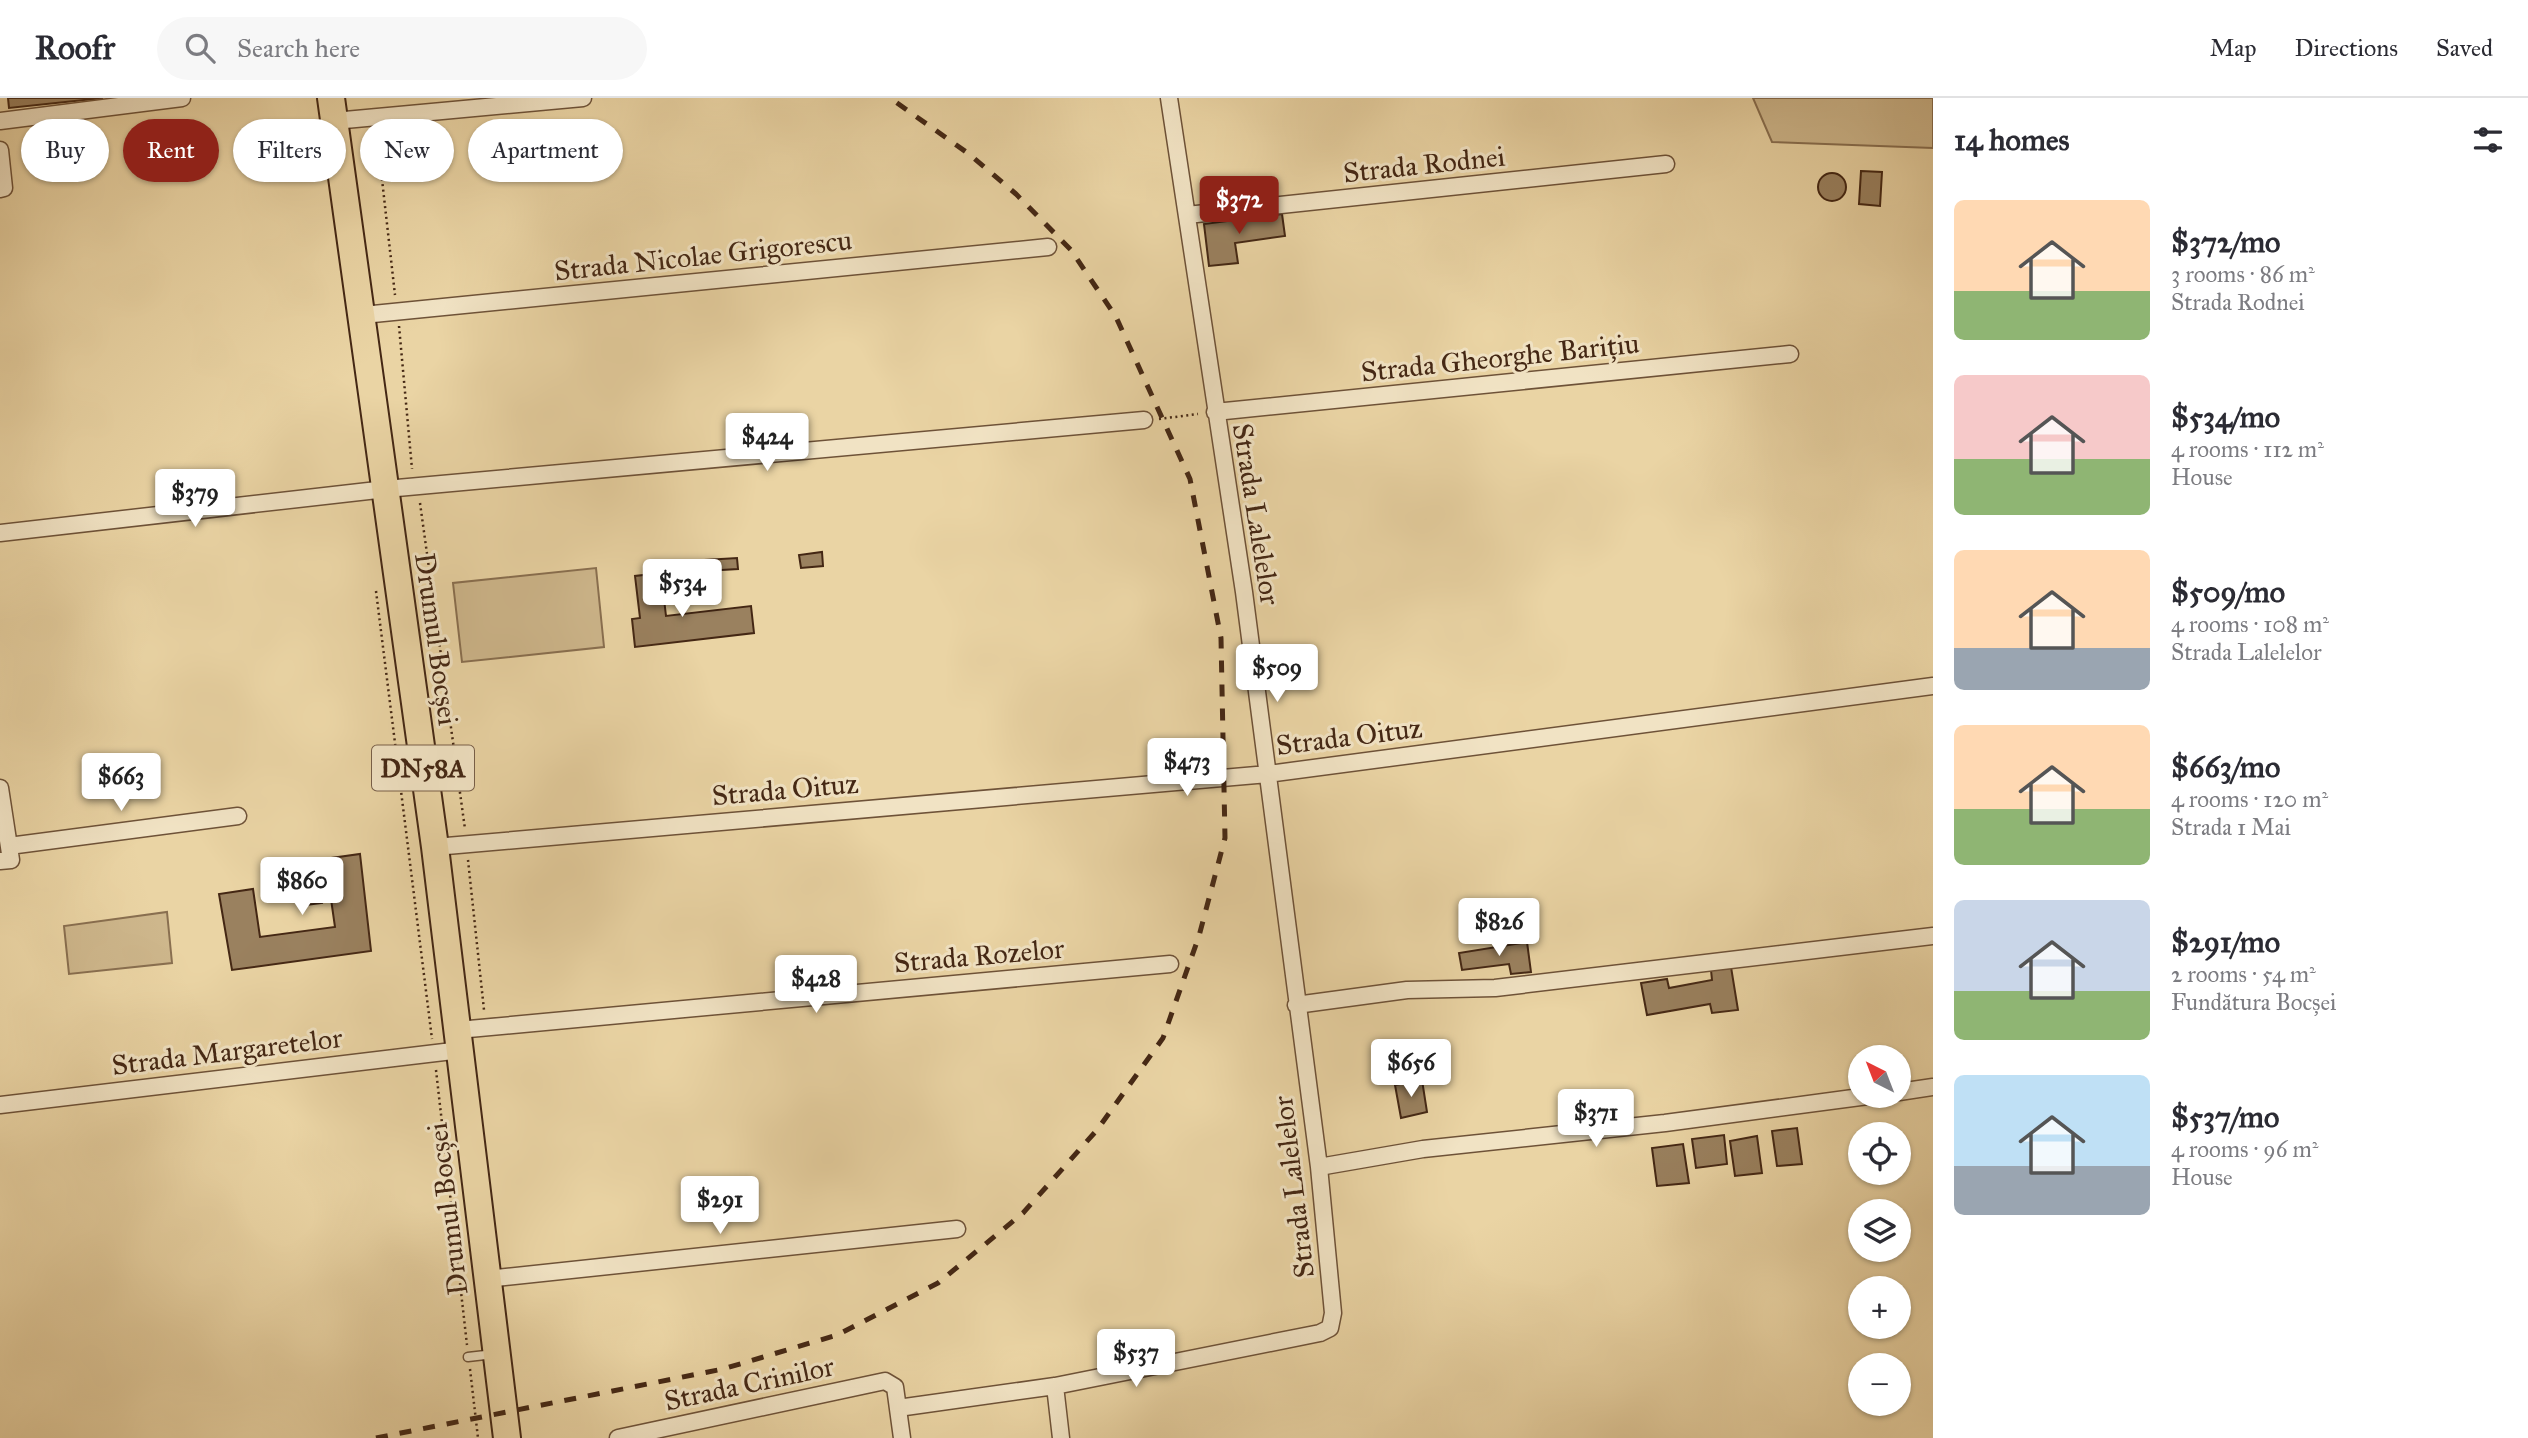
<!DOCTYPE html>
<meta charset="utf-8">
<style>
body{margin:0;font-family:"IM FELL Great Primer",serif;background:#f7f7f7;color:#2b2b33;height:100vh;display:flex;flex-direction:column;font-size:26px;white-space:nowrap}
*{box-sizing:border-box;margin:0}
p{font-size:23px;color:#7c7c81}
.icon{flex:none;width:38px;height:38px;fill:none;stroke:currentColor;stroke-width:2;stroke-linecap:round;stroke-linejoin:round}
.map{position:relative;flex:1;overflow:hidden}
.sheet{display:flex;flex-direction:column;background:#fff;width:595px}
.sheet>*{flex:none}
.top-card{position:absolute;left:21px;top:21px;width:665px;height:63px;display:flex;gap:14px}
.needle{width:46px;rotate:318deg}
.tools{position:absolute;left:1848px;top:947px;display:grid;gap:14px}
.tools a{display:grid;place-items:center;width:63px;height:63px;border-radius:50%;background:#fff;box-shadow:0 2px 5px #0004;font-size:35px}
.price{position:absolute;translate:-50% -60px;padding:0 16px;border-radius:7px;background:#fff;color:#222;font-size:23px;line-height:46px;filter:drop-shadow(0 2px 4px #0008)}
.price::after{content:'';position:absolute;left:50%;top:42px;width:21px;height:16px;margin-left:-10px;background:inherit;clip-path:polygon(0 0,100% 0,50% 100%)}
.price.active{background:#8f2418;color:#fff}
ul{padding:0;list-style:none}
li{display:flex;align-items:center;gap:21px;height:175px;padding:0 21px}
li span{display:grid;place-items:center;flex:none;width:196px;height:140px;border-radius:10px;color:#555}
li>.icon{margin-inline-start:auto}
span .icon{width:84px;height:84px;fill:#fffc;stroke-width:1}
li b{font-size:30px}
h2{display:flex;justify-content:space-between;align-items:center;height:84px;padding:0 21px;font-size:30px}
.tag{padding:0 24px;border-radius:32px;background:#fff;box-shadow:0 2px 5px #0004;font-size:24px;line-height:63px}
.tag.active{background:#8f2418;color:#fff}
header{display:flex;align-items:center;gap:42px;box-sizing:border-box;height:98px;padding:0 35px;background:#fff;border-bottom:2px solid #e1e1e2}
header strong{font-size:33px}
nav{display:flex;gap:38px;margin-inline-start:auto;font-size:24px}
.search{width:490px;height:63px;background:#f7f7f7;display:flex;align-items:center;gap:18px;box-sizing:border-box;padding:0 24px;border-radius:38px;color:#7c7c81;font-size:26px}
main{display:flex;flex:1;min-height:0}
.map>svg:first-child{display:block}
</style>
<header>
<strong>Roofr</strong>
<div class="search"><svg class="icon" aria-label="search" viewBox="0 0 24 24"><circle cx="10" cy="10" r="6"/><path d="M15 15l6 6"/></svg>Search here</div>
<nav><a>Map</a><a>Directions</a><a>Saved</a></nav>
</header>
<main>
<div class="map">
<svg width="1933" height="1340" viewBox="0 0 1933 1340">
<rect width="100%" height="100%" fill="#ead4a4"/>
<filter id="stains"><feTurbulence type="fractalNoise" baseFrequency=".00286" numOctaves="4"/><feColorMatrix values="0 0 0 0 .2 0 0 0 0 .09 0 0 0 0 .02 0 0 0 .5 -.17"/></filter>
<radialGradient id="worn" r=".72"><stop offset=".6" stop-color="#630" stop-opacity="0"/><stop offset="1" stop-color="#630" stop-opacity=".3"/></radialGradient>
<path fill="#ceb78c" stroke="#896f50" stroke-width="2" d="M1753 0H1933V50L1772 44Z
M596 470 604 549 462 564 453 485Z
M167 814 172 865 69 876 64 828Z"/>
<path fill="#9a815f" stroke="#442714" stroke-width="2" d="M8 0H103L9 10Z
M1861 73 1882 74 1880 108 1859 106Z
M1818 89a14 14 0 1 1 28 0a14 14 0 1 1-28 0Z
M1282 116 1285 138 1235 145 1238 165 1209 168 1204 126Z
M822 454 823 468 801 470 799 457Z
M737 460 738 471 705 473V462Z
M661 475 666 518 751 508 754 535 635 549 632 521 640 520 635 478Z
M360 756 371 853 232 872 219 796 253 791 260 839 335 829 329 787 320 788 322 805 299 808 297 792 285 793 281 767Z
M1527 844 1531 874 1511 876 1509 866 1462 872 1459 855Z
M1731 869 1738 912 1712 915 1710 906 1647 917 1641 885 1667 881 1669 890 1712 882 1711 872Z
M1422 982 1427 1014 1401 1020 1395 987Z
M1797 1030 1802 1066 1777 1068 1772 1033Z
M1724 1037 1727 1066 1696 1070 1692 1041Z
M1757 1038 1762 1075 1735 1078 1730 1043Z
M1683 1046 1689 1085 1657 1088 1652 1050Z"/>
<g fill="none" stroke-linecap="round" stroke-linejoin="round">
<g stroke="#6e5238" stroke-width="11">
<path id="lane" d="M468 1259 494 1256"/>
</g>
<g stroke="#6e5238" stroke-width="19">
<path id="street" d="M0 23 182 0
M334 23 583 0
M0 52 4 90 0 91
M1187 117 1666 66
M363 217 1048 149
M1215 314 1790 256
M0 435 386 391 1144 322
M0 690 11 762 0 763
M9 748 238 718
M435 749 1268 676 1933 588
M1296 907 1407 892 1495 890 1933 838
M458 932 1170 866
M1899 994 1933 989
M0 1007 461 952
M1319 1069 1423 1051 1665 1025 1868 998
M487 1181 957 1131
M1055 1288 1061 1340
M898 1310 1055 1288 1320 1235 1330 1230 1333 1215 1319 1069 1244 494 1169 0
M618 1340 885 1283 895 1289 902 1340"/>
</g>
<g stroke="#442714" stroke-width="30">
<path id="primary" d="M331 0 435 749 507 1340"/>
</g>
<path stroke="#442714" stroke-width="2.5" stroke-dasharray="2 3.5" stroke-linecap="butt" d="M377 37 395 197
M399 228 412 371
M1159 321 1198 316
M420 405 465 731
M376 493 432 941
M468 762 484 912
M436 972 467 1247
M470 1271 478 1340"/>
<use href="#lane" stroke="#f1e3c4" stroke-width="8"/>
<use href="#street" stroke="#f1e3c4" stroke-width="16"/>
<use href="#primary" stroke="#ead4a4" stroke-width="26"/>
<path stroke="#442714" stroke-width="5" stroke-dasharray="12 12" stroke-linecap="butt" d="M376 1340 723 1271 837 1237 938 1185 1023 1115 1097 1032 1163 940 1199 838 1225 740 1221 540 1190 381 1116 219 1071 152 1016 96 969 56 890 0"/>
</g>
<g text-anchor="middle" stroke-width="6" stroke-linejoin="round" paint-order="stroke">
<rect fill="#f1e3c4" stroke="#785f49" stroke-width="2" x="372" y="647.5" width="102" height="45" rx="5"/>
<g font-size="26" font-weight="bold" fill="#442714">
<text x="423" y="679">DN58A</text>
</g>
<g font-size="28" fill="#442714" stroke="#f1e3c4">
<text transform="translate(1424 66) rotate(-6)" y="10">Strada Rodnei</text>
<text transform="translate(703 157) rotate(-6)" y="10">Strada Nicolae Grigorescu</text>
<text transform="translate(1500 259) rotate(-6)" y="10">Strada Gheorghe Barițiu</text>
<text transform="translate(1257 416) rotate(81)" y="10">Strada Lalelelor</text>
<text transform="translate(437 541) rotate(82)" y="10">Drumul Bocșei</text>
<text transform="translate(1349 638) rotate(-7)" y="10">Strada Oituz</text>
<text transform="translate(785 691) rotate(-5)" y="10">Strada Oituz</text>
<text transform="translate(979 857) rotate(-5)" y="10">Strada Rozelor</text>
<text transform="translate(227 953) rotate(-7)" y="10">Strada Margaretelor</text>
<text transform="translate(1293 1089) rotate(-97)" y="10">Strada Lalelelor</text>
<text transform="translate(447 1111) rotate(-97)" y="10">Drumul Bocșei</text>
<text transform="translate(749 1285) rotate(-12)" y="10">Strada Crinilor</text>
</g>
</g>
<rect width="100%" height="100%" filter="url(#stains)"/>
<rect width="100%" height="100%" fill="url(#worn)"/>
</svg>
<div class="tools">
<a><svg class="needle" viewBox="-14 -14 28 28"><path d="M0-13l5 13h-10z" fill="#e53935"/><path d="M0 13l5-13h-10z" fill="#7c7c81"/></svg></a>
<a><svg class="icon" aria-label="locate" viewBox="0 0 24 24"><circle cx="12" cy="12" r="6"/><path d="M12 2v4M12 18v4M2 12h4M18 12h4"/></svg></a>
<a><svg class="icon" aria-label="layers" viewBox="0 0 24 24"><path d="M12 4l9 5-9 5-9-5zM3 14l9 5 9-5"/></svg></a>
<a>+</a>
<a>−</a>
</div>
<b class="price active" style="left:1239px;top:138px">$372</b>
<b class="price" style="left:767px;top:375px">$424</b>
<b class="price" style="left:195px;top:431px">$379</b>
<b class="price" style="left:682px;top:521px">$534</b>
<b class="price" style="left:1277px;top:606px">$509</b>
<b class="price" style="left:1187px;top:700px">$473</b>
<b class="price" style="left:121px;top:715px">$663</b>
<b class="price" style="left:302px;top:819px">$860</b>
<b class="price" style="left:1499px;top:860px">$826</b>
<b class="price" style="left:816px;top:917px">$428</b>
<b class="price" style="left:1411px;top:1001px">$656</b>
<b class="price" style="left:1596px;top:1051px">$371</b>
<b class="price" style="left:720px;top:1138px">$291</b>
<b class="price" style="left:1136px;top:1291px">$537</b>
<div class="top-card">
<a class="tag">Buy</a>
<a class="tag active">Rent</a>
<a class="tag">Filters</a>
<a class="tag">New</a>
<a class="tag">Apartment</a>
</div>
</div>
<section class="sheet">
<h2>14 homes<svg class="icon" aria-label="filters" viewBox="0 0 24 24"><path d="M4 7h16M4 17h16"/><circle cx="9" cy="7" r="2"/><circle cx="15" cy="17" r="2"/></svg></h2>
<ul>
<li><span style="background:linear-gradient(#ffd9b3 65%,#8fb573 0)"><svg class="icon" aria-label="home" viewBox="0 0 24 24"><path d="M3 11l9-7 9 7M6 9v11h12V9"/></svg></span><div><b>$372/mo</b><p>3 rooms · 86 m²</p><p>Strada Rodnei</p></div></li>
<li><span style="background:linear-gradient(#f6c9c9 60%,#8fb573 0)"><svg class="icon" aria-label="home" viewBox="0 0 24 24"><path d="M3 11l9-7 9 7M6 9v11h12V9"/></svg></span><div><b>$534/mo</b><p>4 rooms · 112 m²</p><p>House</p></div></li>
<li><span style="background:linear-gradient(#ffd9b3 70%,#9aa5b1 0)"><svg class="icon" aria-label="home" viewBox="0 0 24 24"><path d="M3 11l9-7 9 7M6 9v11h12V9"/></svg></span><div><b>$509/mo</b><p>4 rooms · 108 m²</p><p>Strada Lalelelor</p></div></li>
<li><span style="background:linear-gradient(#ffd9b3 60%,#8fb573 0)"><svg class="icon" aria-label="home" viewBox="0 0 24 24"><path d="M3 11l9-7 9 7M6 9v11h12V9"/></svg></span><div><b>$663/mo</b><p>4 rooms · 120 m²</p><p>Strada 1 Mai</p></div></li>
<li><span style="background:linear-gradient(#c9d6e8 65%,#8fb573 0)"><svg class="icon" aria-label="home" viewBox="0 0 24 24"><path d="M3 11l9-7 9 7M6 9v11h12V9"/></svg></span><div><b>$291/mo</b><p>2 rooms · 54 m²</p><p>Fundătura Bocșei</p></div></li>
<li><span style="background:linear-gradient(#bfe0f5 65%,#9aa5b1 0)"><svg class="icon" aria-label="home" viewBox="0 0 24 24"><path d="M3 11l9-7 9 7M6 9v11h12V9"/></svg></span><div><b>$537/mo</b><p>4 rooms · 96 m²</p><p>House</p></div></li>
</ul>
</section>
</main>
